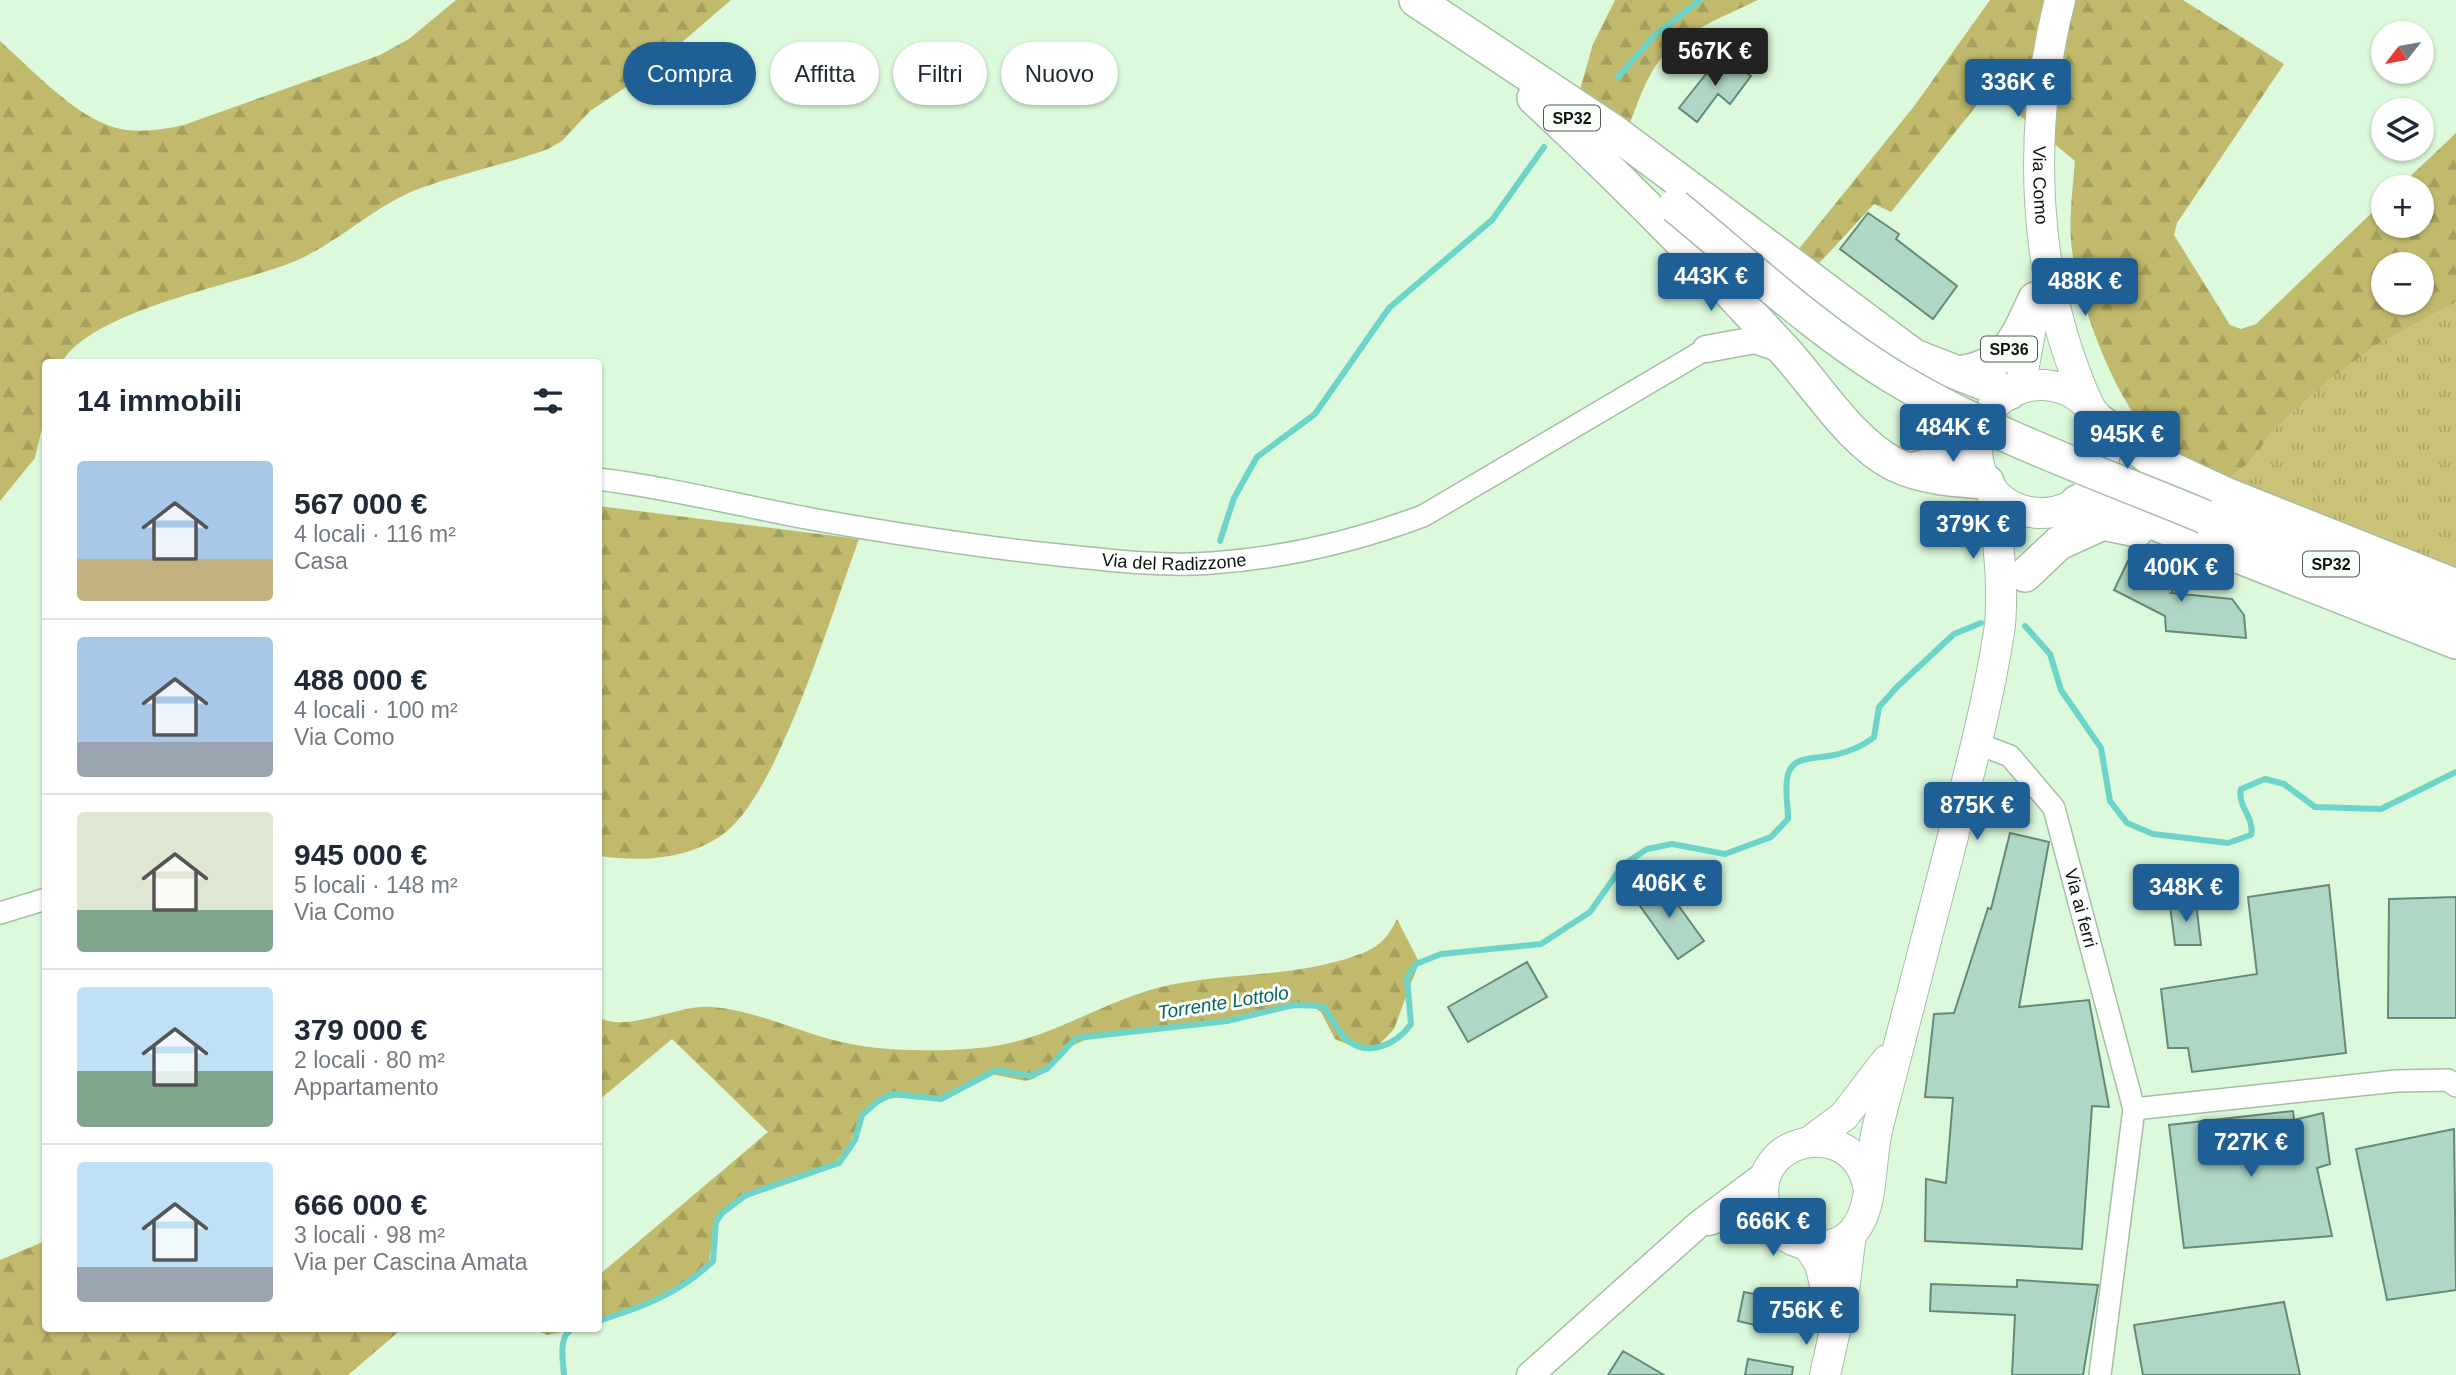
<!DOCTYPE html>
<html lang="it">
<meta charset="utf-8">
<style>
body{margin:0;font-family:Helvetica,sans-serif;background:#f6f6f7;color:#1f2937;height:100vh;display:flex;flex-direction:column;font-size:26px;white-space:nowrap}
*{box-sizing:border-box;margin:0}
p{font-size:23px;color:#747a83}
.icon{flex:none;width:38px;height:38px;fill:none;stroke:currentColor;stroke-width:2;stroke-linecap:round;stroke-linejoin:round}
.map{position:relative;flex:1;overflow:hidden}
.sheet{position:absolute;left:42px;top:359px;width:560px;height:973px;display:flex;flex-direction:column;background:#fff;border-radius:7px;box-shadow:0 2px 5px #0004}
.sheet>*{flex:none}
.banner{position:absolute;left:623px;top:42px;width:665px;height:63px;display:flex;gap:14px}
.needle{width:46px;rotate:239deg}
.fabs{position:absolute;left:2371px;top:21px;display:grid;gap:14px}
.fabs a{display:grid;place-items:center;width:63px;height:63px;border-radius:50%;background:#fff;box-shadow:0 2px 5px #0004;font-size:35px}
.price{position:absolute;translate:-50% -60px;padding:0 16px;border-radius:7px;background:#1e6095;color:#fff;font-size:23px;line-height:46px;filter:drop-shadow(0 2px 4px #0008)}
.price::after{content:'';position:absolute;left:50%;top:42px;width:21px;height:16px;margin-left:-10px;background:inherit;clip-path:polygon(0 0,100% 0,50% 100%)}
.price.selected{background:#222;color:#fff}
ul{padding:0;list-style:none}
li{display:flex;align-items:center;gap:21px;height:175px;padding:0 35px}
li+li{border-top:2px solid #e0e1e3}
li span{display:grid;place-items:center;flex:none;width:196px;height:140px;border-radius:7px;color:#555}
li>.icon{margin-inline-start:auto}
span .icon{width:84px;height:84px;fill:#fffc;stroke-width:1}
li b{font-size:30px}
h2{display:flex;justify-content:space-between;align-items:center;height:84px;padding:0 35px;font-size:30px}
.chip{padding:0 24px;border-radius:32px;background:#fff;box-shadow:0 2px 5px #0004;font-size:24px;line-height:63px}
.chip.selected{background:#1e6095;color:#fff}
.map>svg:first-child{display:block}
</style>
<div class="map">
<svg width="2456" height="1375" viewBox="0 0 2456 1375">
<defs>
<pattern id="grass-tufts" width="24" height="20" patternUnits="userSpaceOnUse" patternTransform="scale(1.75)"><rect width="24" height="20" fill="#c9c277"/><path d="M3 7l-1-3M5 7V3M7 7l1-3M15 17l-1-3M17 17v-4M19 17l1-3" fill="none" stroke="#aba666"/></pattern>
<pattern id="forest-firs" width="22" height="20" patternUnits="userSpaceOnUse" patternTransform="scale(1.75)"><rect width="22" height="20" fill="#c1ba6d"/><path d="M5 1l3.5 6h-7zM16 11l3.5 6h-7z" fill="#a49f5d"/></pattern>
</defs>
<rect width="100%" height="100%" fill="#dcf9dc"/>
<path fill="url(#grass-tufts)" d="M2456 302V578L2226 480 2249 463 2276 427 2328 381 2375 346Z"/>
<path fill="url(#forest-firs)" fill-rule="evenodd" d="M456 0H731L644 75 590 111 562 141 548 149C507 164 463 173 421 188 374 205 339 243 293 262 236 285 94 309 62 362H46L45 415 35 458 0 501V41C31 69 74 115 113 127 136 134 161 130 184 125L380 55 409 39Z
M1615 0H1758C1727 15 1687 30 1663 56 1645 77 1637 106 1627 131L1579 93 1593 44Z
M1990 0H2183L2284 64 2177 223 2174 235 2230 325 2241 329 2256 324 2383 202 2384 226H2422V187H2399L2456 133V302L2375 346 2328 381 2276 427 2249 463 2226 480C2206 469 2183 460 2164 447 2119 417 2075 294 2071 241 2069 215 2073 187 2075 161L1989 90 1891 212 1874 204 1812 271 1794 255 1915 105ZM2384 264H2422V303H2384Z
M599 506 859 539C833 609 780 788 727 831 691 860 642 862 599 856Z
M1397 919 1419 962 1394 1029 1380 1044 1359 1049 1335 1039 1321 1012 1310 1005H1301L1263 1015 1090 1038 1062 1050 1035 1078 1026 1081 991 1074 983 1076 944 1098 933 1100 904 1096 878 1101 859 1122 849 1145 834 1164 747 1198 722 1212 715 1226 709 1261 684 1284 655 1302 599 1324V1275L768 1132 672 1039 599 1100V1017C625 1034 678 1004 712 1007 749 1010 783 1025 819 1036 848 1045 882 1050 913 1050 947 1051 985 1050 1018 1041 1066 1028 1109 1001 1157 988 1224 971 1295 979 1360 954 1380 947 1388 937 1397 919Z
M45 1241 46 1328H403L348 1375H0V1260Z
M581 1328 547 1335 534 1329 535 1328Z"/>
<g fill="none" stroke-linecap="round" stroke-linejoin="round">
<path stroke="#6cd4c9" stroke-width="6" d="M1618 77 1654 36 1700 0
M1220 541 1234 498 1257 457 1315 414 1389 308 1492 220 1544 147
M2025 626 2050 654 2061 690 2101 748 2110 801 2127 823 2153 834 2228 843 2251 835C2255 818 2237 806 2241 789L2265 779 2284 784 2315 807 2381 809 2456 772
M598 1321C642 1307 679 1294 713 1261L716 1222 722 1213 746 1195 839 1163 855 1140 862 1115 878 1101 892 1094 941 1099 996 1070 1030 1076 1047 1069 1076 1038 1227 1021 1294 1005 1323 1006C1330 1016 1337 1029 1345 1038 1367 1059 1397 1044 1411 1024L1407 978 1416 964 1441 954 1541 944 1590 912 1623 865 1647 849 1672 844 1725 854 1771 837 1788 819C1788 806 1785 792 1787 780 1789 756 1811 759 1829 756 1845 753 1862 747 1874 737L1879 707 1897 687 1954 634 1981 623
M564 1375C563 1360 557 1334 575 1328"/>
</g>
<path fill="#b0d7c5" stroke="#668a7a" stroke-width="2" d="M1721 55 1751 76 1730 104 1718 94 1697 122 1679 108Z
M1868 213 1899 234 1896 239 1957 286 1933 319 1840 249Z
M2130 557 2178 583 2171 593 2232 599 2244 615 2246 638 2166 631 2165 616 2114 590Z
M2010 833 2049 842 2019 1007 2089 1000 2109 1107 2092 1106 2082 1249 1925 1241 1926 1179 1946 1183 1953 1098 1925 1097 1934 1014 1954 1013 1988 908 1991 909Z
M1660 880 1704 941 1678 959 1635 899Z
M2329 885 2346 1053 2192 1072 2188 1048H2168L2161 989 2257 974 2248 897Z
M2456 897V1018H2388L2389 899Z
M2196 903 2201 945H2175L2170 905Z
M1527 962 1547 997 1468 1042 1448 1007Z
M2293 1111 2294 1120 2323 1113 2330 1164 2317 1168 2332 1236 2184 1248 2169 1125Z
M2454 1129 2456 1290 2387 1300 2356 1149Z
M2017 1280 2098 1285 2083 1375H2012L2015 1315 1930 1311 1931 1284 2017 1287Z
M1744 1292 1770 1297 1763 1327 1738 1321Z
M2284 1302 2300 1375H2143L2134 1325Z
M1623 1351 1664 1375H1608Z
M1748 1359 1793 1367 1792 1375H1745Z"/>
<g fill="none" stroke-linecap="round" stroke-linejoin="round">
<g stroke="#a5bfa4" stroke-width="24">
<g id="minor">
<path id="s1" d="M598 479C673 488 744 507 817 520 897 534 978 547 1059 555 1109 560 1161 567 1212 563 1284 558 1356 541 1423 516L1706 349"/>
<path id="s2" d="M1976 743 2010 756 2054 808 2134 1109 2100 1375"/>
<path d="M0 913 46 899"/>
<path d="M2134 1109 2396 1081 2448 1080 2456 1086"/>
</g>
</g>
<g stroke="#a5bfa4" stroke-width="29">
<path id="tertiary" d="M1706 349 1755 340 1784 350
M1708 1222 1735 1214 1771 1222
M1530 1375 1699 1224 1767 1173"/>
</g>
<g stroke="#a5bfa4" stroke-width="32">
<g id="secondary">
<path id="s3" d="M2060 0C2026 132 2032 282 2089 406"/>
<circle cx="2041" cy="449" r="64"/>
<path d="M2020 388 2034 310"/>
<path d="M1812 1140 1844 1116 1887 1060"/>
<path d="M1868 1185C1851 1112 1748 1140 1765 1205 1768 1217 1775 1229 1785 1236 1805 1248 1835 1252 1853 1232 1875 1207 1869 1159 1878 1126 1902 1032 1926 938 1951 844 1969 774 1988 703 1999 632 2005 593 1997 529 1992 489"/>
<path d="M1808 1245 1820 1264 1833 1317"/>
<path d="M1825 1375 1844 1290 1851 1234"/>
</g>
</g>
<g stroke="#a5bfa4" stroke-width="36">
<path id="primary" d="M1416 0 1613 131 1914 356 2009 393
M1534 98C1621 179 1704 263 1784 350 1816 385 1851 442 1894 464 1922 478 1956 480 1987 482
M1959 373C2008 366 2016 339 2035 299
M2098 420 2154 461 2223 493 2456 586
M1911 470 1935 464 1979 436
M2077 502 2116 508 2456 642
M2205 517 2456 611
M2025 575 2059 543 2103 523 2137 530"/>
</g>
<use href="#minor" stroke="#fff" stroke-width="21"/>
<use href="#tertiary" stroke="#fff" stroke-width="26"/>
<use href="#secondary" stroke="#fff" stroke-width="30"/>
<use href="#primary" stroke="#fff" stroke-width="33"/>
<g stroke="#a5bfa4" stroke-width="36" stroke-linecap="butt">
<path id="primary-bridge" d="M1675 206C1748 266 1819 333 1900 381 1994 437 2105 475 2205 517"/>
</g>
<use href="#primary-bridge" stroke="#fff" stroke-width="33"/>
</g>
<g text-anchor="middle" stroke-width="6" stroke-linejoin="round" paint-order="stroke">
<g fill="#f9fff9" stroke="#525b53" stroke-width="2">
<rect x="1544" y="105.5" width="56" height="25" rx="5"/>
<rect x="1981" y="336.5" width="56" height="25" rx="5"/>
<rect x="2303" y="551.5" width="56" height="25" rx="5"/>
</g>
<g font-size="16" font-weight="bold" fill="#0b150c">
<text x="1572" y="124">SP32</text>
<text x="2009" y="355">SP36</text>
<text x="2331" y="570">SP32</text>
</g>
<g font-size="18" fill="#0b150c" stroke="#f9fff9">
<text dy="6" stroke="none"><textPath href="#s3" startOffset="187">Via Como</textPath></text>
<text dy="6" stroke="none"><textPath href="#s1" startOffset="583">Via del Radizzone</textPath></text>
<text dy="6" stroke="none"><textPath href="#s2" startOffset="208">Via ai ferri</textPath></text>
</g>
<g font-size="19" font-style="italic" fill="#0a655d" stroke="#f9fff9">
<text transform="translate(1223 1002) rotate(-9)" y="7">Torrente Lottolo</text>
</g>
</g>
</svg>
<div class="fabs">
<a><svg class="needle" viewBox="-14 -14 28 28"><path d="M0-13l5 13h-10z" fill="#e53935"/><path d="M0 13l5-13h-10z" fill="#747a83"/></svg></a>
<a><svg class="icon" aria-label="layers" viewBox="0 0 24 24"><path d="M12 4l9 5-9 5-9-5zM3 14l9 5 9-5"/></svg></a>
<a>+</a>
<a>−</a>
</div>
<b class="price selected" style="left:1715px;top:88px">567K €</b>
<b class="price" style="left:2018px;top:119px">336K €</b>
<b class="price" style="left:1711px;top:313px">443K €</b>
<b class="price" style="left:2085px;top:318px">488K €</b>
<b class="price" style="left:1953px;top:464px">484K €</b>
<b class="price" style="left:2127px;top:471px">945K €</b>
<b class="price" style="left:1973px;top:561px">379K €</b>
<b class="price" style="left:2181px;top:604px">400K €</b>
<b class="price" style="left:1977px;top:842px">875K €</b>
<b class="price" style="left:1669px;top:920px">406K €</b>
<b class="price" style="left:2186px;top:924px">348K €</b>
<b class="price" style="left:2251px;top:1179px">727K €</b>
<b class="price" style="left:1773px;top:1258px">666K €</b>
<b class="price" style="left:1806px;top:1347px">756K €</b>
<div class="banner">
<a class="chip selected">Compra</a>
<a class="chip">Affitta</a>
<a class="chip">Filtri</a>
<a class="chip">Nuovo</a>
</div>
<section class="sheet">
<h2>14 immobili<svg class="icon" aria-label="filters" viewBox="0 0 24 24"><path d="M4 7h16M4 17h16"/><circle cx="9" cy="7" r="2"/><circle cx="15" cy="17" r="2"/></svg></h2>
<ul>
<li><span style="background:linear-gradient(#a9c7e8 70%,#c2b280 0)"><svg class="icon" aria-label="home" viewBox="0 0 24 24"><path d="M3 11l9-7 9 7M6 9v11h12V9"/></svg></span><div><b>567 000 €</b><p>4 locali · 116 m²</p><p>Casa</p></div></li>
<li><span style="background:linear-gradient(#a9c7e8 75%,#9aa5b1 0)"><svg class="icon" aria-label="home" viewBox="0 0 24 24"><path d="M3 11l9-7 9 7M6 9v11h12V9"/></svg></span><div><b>488 000 €</b><p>4 locali · 100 m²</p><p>Via Como</p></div></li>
<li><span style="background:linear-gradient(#dfe7d0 70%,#7fa58c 0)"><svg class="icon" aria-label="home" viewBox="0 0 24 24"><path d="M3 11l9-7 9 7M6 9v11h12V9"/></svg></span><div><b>945 000 €</b><p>5 locali · 148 m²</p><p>Via Como</p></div></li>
<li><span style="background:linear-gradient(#bfe0f5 60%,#7fa58c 0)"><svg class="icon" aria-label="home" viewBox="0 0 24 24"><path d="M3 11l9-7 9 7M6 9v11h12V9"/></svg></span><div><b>379 000 €</b><p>2 locali · 80 m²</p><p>Appartamento</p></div></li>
<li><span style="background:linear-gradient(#bfe0f5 75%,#9aa5b1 0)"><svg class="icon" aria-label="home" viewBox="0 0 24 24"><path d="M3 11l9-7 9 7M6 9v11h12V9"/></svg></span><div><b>666 000 €</b><p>3 locali · 98 m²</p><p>Via per Cascina Amata</p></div></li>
</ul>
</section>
</div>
